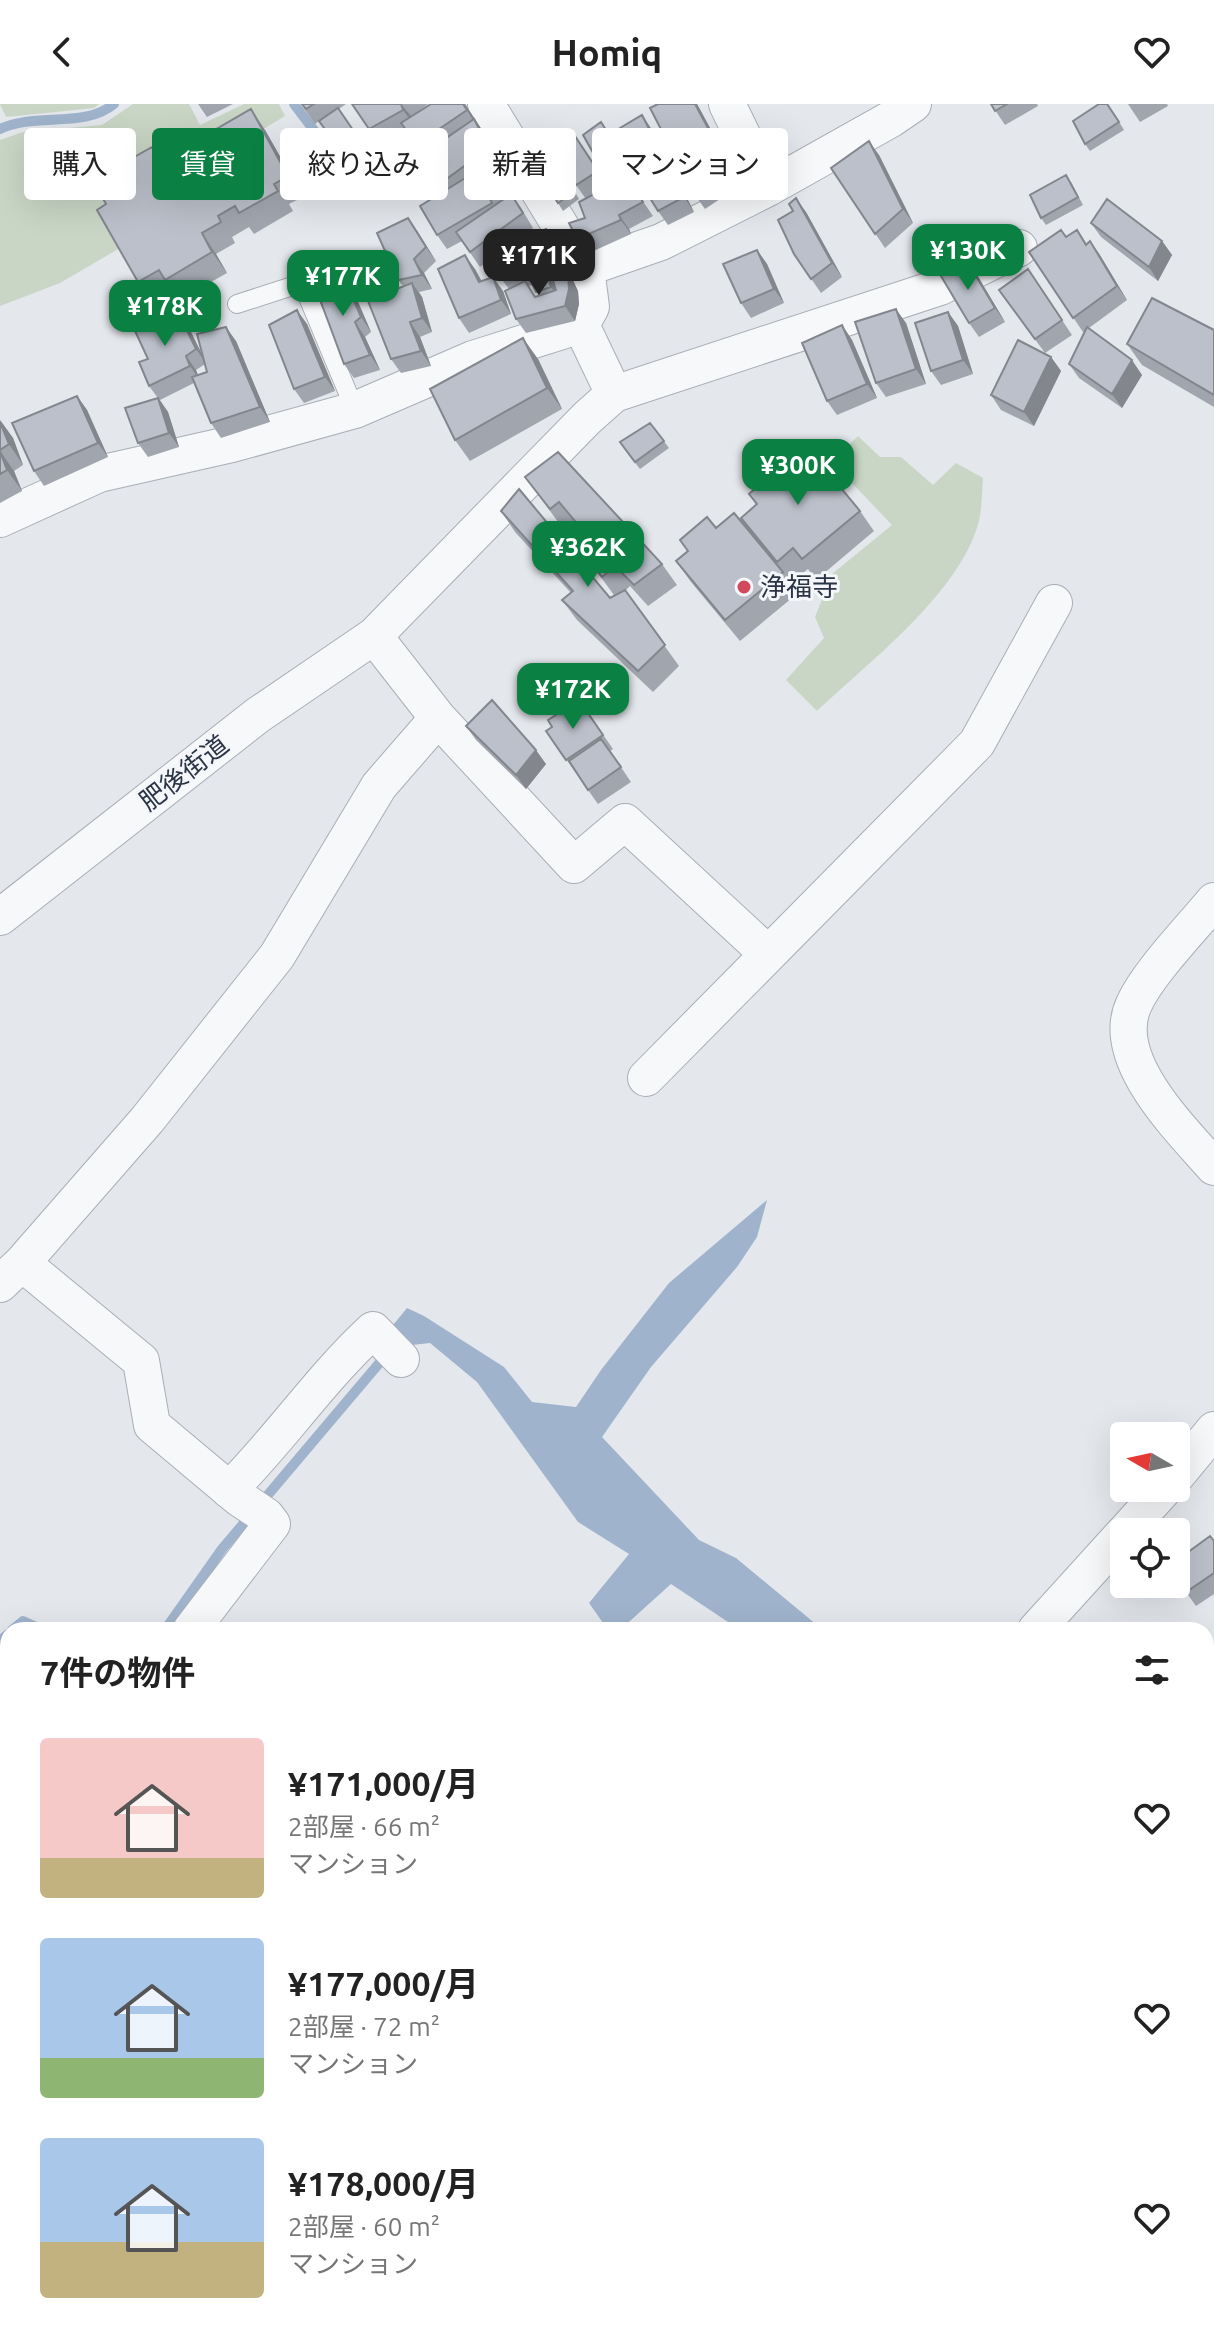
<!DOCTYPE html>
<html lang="ja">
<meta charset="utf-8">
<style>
body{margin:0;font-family:Ubuntu,"Noto Sans JP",sans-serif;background:#f2f2f2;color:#222;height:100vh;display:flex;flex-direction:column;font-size:30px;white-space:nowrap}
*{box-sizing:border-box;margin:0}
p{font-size:26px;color:#767676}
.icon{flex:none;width:44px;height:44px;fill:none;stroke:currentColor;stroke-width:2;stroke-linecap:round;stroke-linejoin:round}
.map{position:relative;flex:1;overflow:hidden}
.sheet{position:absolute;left:0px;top:1518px;width:1214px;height:714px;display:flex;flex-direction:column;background:#fff;border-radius:24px 24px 0 0;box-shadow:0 8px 32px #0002}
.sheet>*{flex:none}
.guide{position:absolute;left:24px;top:24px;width:800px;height:72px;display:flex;gap:16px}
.needle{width:52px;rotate:279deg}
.buttons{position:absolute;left:1110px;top:1318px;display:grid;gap:16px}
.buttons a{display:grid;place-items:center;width:80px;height:80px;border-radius:8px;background:#fff;box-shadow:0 8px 32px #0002;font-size:40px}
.price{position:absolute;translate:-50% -68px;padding:0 18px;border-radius:16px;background:#0b8043;color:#fff;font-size:26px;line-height:52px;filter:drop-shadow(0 2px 4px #0008)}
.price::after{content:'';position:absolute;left:50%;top:48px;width:24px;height:18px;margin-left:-12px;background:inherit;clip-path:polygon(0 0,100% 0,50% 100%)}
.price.on{background:#222;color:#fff}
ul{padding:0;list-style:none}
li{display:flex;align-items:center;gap:24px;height:200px;padding:0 40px}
li span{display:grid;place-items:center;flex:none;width:224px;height:160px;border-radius:8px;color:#555}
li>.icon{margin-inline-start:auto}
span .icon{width:96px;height:96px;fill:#fffc;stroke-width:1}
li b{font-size:34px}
h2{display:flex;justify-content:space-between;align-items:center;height:96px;padding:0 40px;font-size:34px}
.chip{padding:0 28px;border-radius:8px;background:#fff;box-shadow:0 8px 32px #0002;font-size:28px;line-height:72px}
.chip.on{background:#0b8043;color:#fff}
header{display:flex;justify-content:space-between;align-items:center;height:104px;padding:0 40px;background:#fff;font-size:36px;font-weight:700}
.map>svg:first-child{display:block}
</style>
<header><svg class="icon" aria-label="back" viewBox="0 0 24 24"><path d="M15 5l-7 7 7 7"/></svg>Homiq<svg class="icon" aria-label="heart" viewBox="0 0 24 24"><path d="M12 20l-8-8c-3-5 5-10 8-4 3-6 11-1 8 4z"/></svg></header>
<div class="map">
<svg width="1214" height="2231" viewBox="0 0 1214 2231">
<rect width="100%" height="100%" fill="#e4e7ec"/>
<path fill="#c9d6c5" d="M0 0H99L94 4 6 13Z
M133 0H189L200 21 244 0H279L285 12 206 60 189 41 172 53 169 41 100 87 117 115 120 144 60 179 0 202V36L23 28 102 21Z
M858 332 880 353H901L933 381 956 359 983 374C982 387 982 403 979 417 960 489 870 557 817 607L786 576 824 534 815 513 832 470 892 421 832 358Z"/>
<path fill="#9fb4cc" d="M767 1096 757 1133 737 1163 651 1263 602 1333 699 1436 736 1454 823 1526H740L671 1480 620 1526H608L589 1499 629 1450 578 1418 477 1278 430 1239 403 1242 389 1226 407 1204 424 1212 504 1263 532 1298 576 1303 601 1266 669 1179Z"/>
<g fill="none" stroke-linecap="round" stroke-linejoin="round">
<path stroke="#9fb4cc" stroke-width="10" d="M294 0 344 66
M0 25C35 8 84 25 114 0
M12 1526 23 1517 43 1526
M165 1526 222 1445 387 1250
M0 1537 8 1530
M251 2224 258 2231"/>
<g stroke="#a9aeb7" stroke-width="20">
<path id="service" d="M237 200 302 179 355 306"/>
</g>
<g stroke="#a9aeb7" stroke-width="38">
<path id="minor" d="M727 0 768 84
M586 164 661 138 768 84 891 15 913 0
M581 221 614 290
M0 415 99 370 232 340 355 306 473 255 581 221 591 203 586 164 486 0
M374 532 438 614 574 761 625 718 768 850
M1214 797C1191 825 1148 869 1134 900 1108 955 1181 1025 1214 1063
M0 813 258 611 374 532 587 314 614 290 940 183 1019 144
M646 974 977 639 1054 499
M22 1159 141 1257 152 1321 239 1394 266 1412 272 1420 191 1526
M0 1180 22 1159 147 1016 277 852 379 682 438 614
M1176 1372 1214 1326
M229 1386C280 1335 320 1275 373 1226L401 1255
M1125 1428 1165 1384
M1036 1526 1124 1429"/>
</g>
<use href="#service" stroke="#f7f8fa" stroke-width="18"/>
<use href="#minor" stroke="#f7f8fa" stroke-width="36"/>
</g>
<path fill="#a1a5ae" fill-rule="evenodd" d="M198 0H233L207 13Z
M301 0H346L339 5 369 49 352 63 319 17 315 20Z
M352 0H428L411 13 431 0H465L484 29 499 58 491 64 509 91 521 104 533 124 523 131 532 144 538 158 543 156 551 132 564 155 559 157 578 187 579 200 575 217 526 229 516 215 509 185 500 173 492 154 480 163 462 137 447 145 437 131 438 91 413 57 423 50 405 24 379 40ZM533 181 536 188 539 192 536 193 528 182Z
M697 0 741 81 705 105 695 91Z
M991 0H1037L1038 2 1005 21Z
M1108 0 1124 26 1090 47 1085 40Z
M1128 0H1167L1168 2 1140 18Z
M642 11 652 26 694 108 668 121 658 107 637 54Z
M606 25 632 66 609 76 604 68Z
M265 26 303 93 289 100 293 107 254 130 249 123 232 133 235 139 216 150 227 169 179 196 173 187 152 199 138 178 106 100 120 61 167 63 184 93 201 83Z
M571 26 608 81 593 91 626 73 653 112 629 125 631 130 587 150 577 135 585 114 586 95 576 81Z
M551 46 579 95 563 107 558 99Z
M879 51 913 119 885 144 831 64Z
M1071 78 1083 101 1046 121 1041 114Z
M806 108 842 173 821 189 794 150Z
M408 114 436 157 424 169 432 185 419 188 422 193 432 228 420 233 431 262 401 269 391 255 393 172 398 184 403 182 398 176Z
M1091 119 1162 137 1172 151 1158 177 1101 133Z
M1077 126 1087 140 1090 137 1127 196 1089 224 1142 271 1122 304 1079 274 1069 260 1085 227 1083 228 1029 148 1066 133Z
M757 146 767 160 784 199 751 214 741 199Z
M475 165 482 177 503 187 511 210 469 229 459 214Z
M1028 165 1072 231 1045 249 999 186Z
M977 171 1005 218 979 233 969 219Z
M352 184 371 228 365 233 380 266 354 274 344 260Z
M178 208 188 222 203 252 236 237 270 318 221 334 211 319 194 279 160 296 168 308 179 343 148 353 138 339 158 294 149 282 148 255ZM205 260 207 268 198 271 196 266Z
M948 208 958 222 973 270 941 281 931 267Z
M906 219 926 280 886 293 876 279Z
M307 220 335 287 304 299 294 285Z
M842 221 852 236 877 294 837 311 827 297Z
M1214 226V303L1142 261 1127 240Z
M1051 253 1061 267 1034 322 1001 306 991 291Z
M538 255 562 305 470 357 455 336Z
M77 292 87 306 108 353 44 382 34 367Z
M0 316 13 334 23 361 14 367 22 387 0 399Z
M650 319 669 344 640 365 625 346Z
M525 373 662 460 677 481 648 502 630 482 625 487 679 562 653 588 577 516 562 496 571 489 515 428 501 407 610 494 614 491 589 457 598 448 574 418 564 426Z
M749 390 860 407 874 427 816 476 808 465 792 478 785 471 798 489 740 537 691 478 676 457 687 447 680 436 754 433 741 414 756 401Z
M583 602 613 645 610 647 631 678 598 700 546 627Z
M466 622 546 660 526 685 476 636Z
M1214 1437V1490L1196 1502 1176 1474Z"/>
<path fill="#83868d" d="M401 0 411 12 413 20 403 6Z
M463 0H465L484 29 499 58Z
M695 0H697L741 81 731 67Z
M251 5 265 26 303 93 288 72Z
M642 11 652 26 694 108 684 93Z
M869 37 879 51 913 119 903 105Z
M152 43 167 63 196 115 182 94Z
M796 94 806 108 842 173 832 159Z
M619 111 629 125 631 130 621 116Z
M408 114 418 128 436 157 426 143Z
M202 129 216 150 227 169 212 148Z
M522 130 532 144 545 174 535 160Z
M1090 137 1100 151 1127 196 1117 182Z
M1162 137 1172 151 1158 177 1149 163Z
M757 146 767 160 784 199 774 185Z
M554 150 573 176 578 187 579 200 575 217 565 202 568 175 558 160Z
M465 151 475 165 489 193 479 178Z
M414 155 424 169 432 185 422 171Z
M967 157 977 171 1005 218 995 204Z
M383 158 393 172 404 200 394 186Z
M546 167 556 181 561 198 551 183Z
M342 169 352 184 371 228 361 213Z
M493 173 503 187 511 210 501 196Z
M412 179 422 193 432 228 422 214Z
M896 205 906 219 926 280 916 265Z
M297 206 307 220 335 287 325 273Z
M178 208 188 222 206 259 196 245Z
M948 208 958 222 973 270 963 256Z
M355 218 365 233 380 266 370 251Z
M410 218 420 233 431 262 421 247Z
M842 221 852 236 877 294 867 280Z
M226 223 236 237 270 318 260 303Z
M523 234 538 255 562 305 547 284Z
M186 252 196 266 200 277 190 262Z
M1051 253 1061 267 1034 322 1024 308Z
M1132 256 1142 271 1122 304 1112 290Z
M77 292 87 306 108 353 98 339Z
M158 294 168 308 179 343 169 329Z
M0 316 13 334 23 361 9 340Z
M0 347 14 367 22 387 7 366Z
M536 646 546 660 526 685 516 671Z"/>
<path fill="#bbc0ca" stroke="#83868d" stroke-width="2" d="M302 0H314L306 5Z
M352 0H401L403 6 369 25Z
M431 0H463L467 6 417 40 401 19Z
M658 0H695L731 67 695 91 650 4Z
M991 0H1007L995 7Z
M1099 0H1107L1119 18 1085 40 1073 17Z
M338 4 364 42 347 56 319 17Z
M251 5 288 72 274 80 278 87 239 109 235 102 218 112 221 118 202 129 212 148 165 176 159 166 138 178 97 106 106 100 90 71 117 56 120 61 152 43 182 94 201 83 180 46Z
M642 11 684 93 658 107 629 60 637 54 620 24Z
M474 15 489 44 434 84 413 57Z
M601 18 627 59 604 68 583 31Z
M571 26 598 67 576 81 552 40Z
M869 37 903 105 875 130 831 64Z
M551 46 574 88 558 99 532 57Z
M488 60 504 85 490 95 492 99 437 131 420 102Z
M1066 71 1078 93 1041 114 1030 91Z
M626 73 643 98 619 111 621 116 577 135 569 119 585 114 579 98Z
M511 90 523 109 470 148 456 128Z
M796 94 832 159 811 175 794 150 778 116 793 107 789 100Z
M1107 95 1162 137 1149 163 1091 119Z
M408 114 426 143 414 155 422 171 398 176 377 129Z
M546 125 559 148 543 156 531 132Z
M1061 126 1066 133 1077 126 1086 141 1090 137 1117 182 1073 214 1029 148Z
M522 130 535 160 554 150 558 160 546 167 551 183 536 188 526 166 500 173 487 142Z
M757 146 774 185 741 199 723 160Z
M465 151 479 178 493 173 501 196 459 214 438 165Z
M967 157 995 204 969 219 941 172Z
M383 158 394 186 412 179 422 214 410 218 421 247 391 255 357 169Z
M563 162 568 172 569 185 565 202 516 215 505 187 525 177 535 193 556 186 551 170Z
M1028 165 1062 216 1035 235 999 186Z
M342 169 361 213 355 218 370 251 344 260 315 182Z
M1152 194 1214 226V291L1127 240Z
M896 205 916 265 876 279 855 218Z
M297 206 325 273 294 285 269 221Z
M178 208 196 245 186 252 190 262 149 282 139 258 148 255 135 227Z
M948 208 963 256 931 267 915 219Z
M842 221 867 280 827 297 802 239Z
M226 223 260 303 211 319 192 273 207 268 197 230Z
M1087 223 1132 256 1112 290 1069 260Z
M523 234 547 284 455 336 430 285Z
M1018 236 1051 253 1024 308 991 291Z
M77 292 98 339 34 367 12 319Z
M158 294 169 329 138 339 125 304Z
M0 318 9 340 0 346Z
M650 319 664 337 635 358 620 338Z
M806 342 860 407 802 455 793 444 777 458 741 414 757 400 749 390Z
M0 347 7 366 0 370Z
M558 348 662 460 634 481 615 462 602 473 589 457 600 447 559 398 550 405 525 373Z
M519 385 610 494 625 486 665 541 638 567 562 496 573 487 501 407Z
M734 409 783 468 725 516 676 457 688 447 680 436 707 413 716 424Z
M492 596 536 646 516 671 466 622Z
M570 602 574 608 583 602 603 631 566 656 546 627 552 623 548 616Z
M601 635 621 663 588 686 569 657Z
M1210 1432 1214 1437V1469L1186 1488 1176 1474V1457Z"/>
<circle fill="#d1495b" stroke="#f4f6f9" stroke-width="3" cx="744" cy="483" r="8"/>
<g text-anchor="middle" stroke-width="6" stroke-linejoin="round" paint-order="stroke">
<g font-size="26" fill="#2b3445" stroke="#f4f6f9" text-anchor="start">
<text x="760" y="492">浄福寺</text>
</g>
<g font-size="26" fill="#2b3445" stroke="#f4f6f9">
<text transform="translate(184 669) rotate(-38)" y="9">肥後街道</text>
</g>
</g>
</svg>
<div class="buttons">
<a><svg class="needle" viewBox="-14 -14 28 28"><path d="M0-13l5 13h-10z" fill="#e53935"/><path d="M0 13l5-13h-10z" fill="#767676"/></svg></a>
<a><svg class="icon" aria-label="locate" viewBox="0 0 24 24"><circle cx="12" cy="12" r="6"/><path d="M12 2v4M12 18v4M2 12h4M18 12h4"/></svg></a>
</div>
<b class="price" style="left:968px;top:188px">¥130K</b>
<b class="price on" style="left:539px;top:193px">¥171K</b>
<b class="price" style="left:343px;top:214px">¥177K</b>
<b class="price" style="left:165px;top:244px">¥178K</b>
<b class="price" style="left:798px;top:403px">¥300K</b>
<b class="price" style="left:588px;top:485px">¥362K</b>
<b class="price" style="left:573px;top:627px">¥172K</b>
<div class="guide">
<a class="chip">購入</a>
<a class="chip on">賃貸</a>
<a class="chip">絞り込み</a>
<a class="chip">新着</a>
<a class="chip">マンション</a>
</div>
<section class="sheet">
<h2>7件の物件<svg class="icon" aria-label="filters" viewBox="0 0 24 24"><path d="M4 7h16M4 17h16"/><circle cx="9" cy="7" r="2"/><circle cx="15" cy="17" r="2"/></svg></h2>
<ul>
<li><span style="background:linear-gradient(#f6c9c9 75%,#c2b280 0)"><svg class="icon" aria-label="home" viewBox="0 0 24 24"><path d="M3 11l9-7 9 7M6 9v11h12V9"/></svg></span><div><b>¥171,000/月</b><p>2部屋 · 66 m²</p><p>マンション</p></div><svg class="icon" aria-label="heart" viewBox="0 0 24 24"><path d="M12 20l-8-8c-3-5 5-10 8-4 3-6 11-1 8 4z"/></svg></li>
<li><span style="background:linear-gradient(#a9c7e8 75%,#8fb573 0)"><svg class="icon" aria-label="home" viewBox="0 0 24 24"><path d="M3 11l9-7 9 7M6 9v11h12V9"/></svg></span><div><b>¥177,000/月</b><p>2部屋 · 72 m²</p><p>マンション</p></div><svg class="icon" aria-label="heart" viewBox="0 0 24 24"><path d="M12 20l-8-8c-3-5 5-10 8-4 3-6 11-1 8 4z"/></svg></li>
<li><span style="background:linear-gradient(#a9c7e8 65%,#c2b280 0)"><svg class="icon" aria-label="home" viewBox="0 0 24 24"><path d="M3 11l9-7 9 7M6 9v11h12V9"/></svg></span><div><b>¥178,000/月</b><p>2部屋 · 60 m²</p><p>マンション</p></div><svg class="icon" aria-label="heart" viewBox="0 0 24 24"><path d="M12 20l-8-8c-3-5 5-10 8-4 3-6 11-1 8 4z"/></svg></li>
</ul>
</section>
</div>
